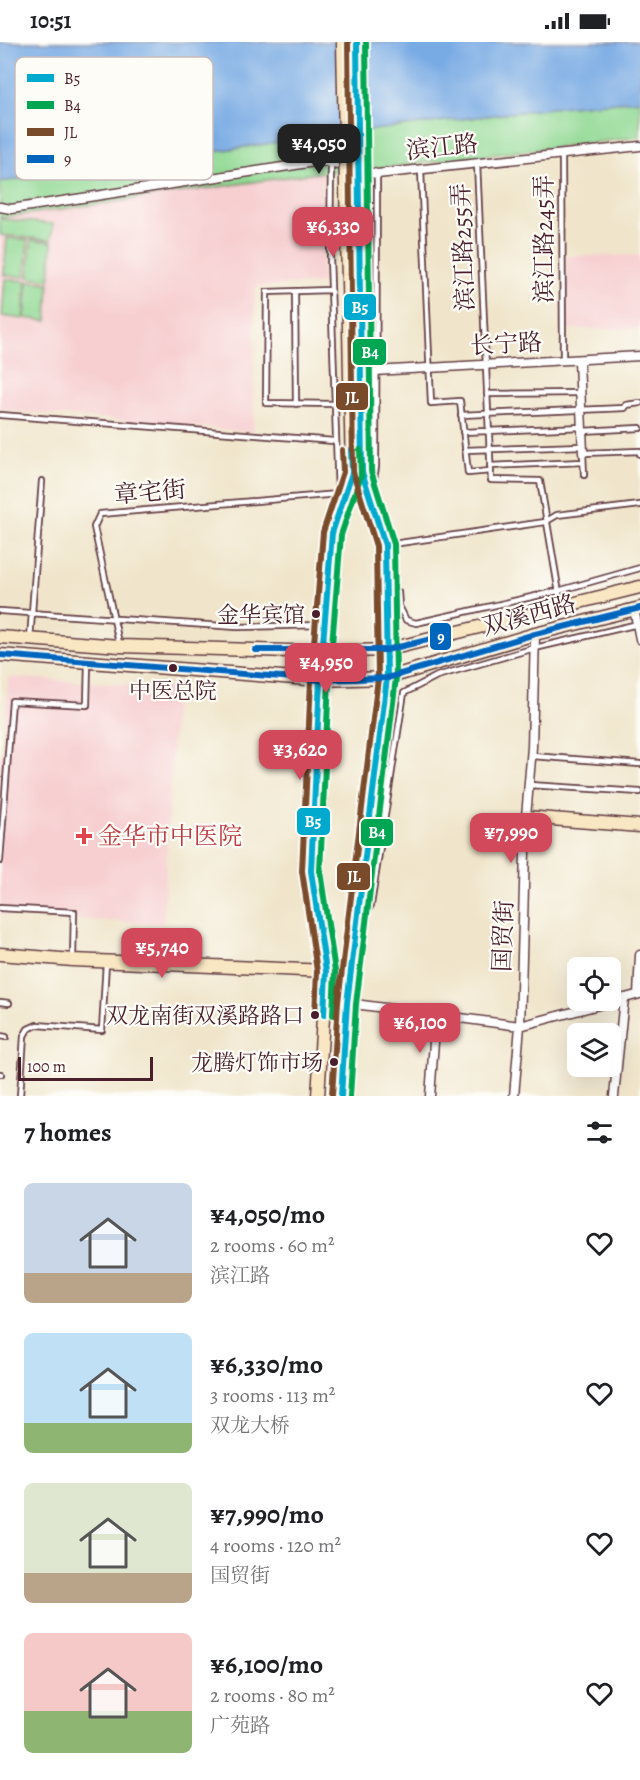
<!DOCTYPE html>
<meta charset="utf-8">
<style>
body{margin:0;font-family:Alegreya,"Noto Serif SC",serif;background:#f2f2f2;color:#202124;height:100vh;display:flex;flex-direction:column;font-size:22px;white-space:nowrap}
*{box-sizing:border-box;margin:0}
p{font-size:20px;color:#757577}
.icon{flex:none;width:33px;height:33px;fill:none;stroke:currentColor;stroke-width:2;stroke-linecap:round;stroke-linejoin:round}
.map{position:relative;height:1054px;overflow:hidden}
.sheet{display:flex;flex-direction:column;background:#fff;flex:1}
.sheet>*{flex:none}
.tools{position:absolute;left:567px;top:915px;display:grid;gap:12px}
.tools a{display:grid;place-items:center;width:54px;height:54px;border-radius:9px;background:#fff;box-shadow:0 6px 24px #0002;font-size:30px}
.scale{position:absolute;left:18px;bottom:15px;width:135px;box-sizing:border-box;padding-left:6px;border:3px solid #4a1f2b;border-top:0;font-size:16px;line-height:21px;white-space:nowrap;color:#4a1f2b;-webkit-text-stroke:4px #fdfcf7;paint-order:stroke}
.price{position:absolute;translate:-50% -51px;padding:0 14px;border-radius:12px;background:#d1495b;color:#fff;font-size:20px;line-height:39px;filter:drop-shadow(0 2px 3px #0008)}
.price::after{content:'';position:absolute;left:50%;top:36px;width:18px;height:14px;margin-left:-9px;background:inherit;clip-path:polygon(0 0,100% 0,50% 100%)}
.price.selected{background:#222;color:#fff}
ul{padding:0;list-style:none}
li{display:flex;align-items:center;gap:18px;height:150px;padding:0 24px}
li span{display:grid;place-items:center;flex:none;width:168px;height:120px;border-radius:9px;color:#555}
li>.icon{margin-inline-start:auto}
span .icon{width:72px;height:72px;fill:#fffc;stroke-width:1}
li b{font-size:26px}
h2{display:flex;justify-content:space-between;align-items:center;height:72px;padding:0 24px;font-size:26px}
.status{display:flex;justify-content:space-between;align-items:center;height:42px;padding:0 30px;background:#fff;direction:ltr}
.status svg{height:16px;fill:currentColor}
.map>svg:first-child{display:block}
</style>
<div class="status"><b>10:51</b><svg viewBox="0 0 49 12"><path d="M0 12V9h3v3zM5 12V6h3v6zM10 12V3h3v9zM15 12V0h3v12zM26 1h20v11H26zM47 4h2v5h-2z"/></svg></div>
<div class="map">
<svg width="640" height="1054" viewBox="0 0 640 1054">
<rect width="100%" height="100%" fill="#fdfcf7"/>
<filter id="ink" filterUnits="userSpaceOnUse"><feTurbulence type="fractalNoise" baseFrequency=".0167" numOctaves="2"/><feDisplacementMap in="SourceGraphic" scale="12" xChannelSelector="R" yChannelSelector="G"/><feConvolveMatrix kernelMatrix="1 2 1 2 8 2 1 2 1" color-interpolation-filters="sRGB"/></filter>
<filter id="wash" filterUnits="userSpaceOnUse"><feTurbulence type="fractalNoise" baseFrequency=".008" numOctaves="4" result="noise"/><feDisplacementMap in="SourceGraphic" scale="24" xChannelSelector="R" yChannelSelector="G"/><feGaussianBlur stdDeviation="1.35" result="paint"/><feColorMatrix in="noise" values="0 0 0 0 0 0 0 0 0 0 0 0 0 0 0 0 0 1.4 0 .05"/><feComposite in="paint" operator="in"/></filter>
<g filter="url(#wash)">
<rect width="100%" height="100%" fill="#f0e5ca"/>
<path fill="#f7cfd1" d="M323 130 322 241 255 245 253 390 0 368V176Z
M640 213V287H566L567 214Z
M8 635 175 646 163 882 0 873V714H3Z"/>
<path fill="#92d994" stroke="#6e7c60" stroke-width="1.5" d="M640 58V95L382 126 323 130 0 176V140L307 96 559 65Z
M0 177 53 182 51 198 0 193Z
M7 196 28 198 25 235 4 233Z
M31 198 52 200 50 238 28 235Z
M5 237 26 239 23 277 2 274Z
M28 239 49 241 47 279 25 276Z"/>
<path fill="#78aae4" stroke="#616488" stroke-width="1.5" d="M0 0H640V58L559 65 307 96 0 140Z"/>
</g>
<g filter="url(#ink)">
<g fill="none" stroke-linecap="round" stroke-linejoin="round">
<g stroke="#633d43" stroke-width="8">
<path id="lane" d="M562 112 563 318
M331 120 330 215 338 453
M477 121 491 438 540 439 561 563
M421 128 431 361 460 359 468 431 491 429
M330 248 267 250 266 361 334 362
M295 249 296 362
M487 352 581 351
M0 373 334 399
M461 373 625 366 626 363 640 361
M582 389 640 386
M463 390 582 385
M465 408 582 404
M490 424 583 420
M584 433 583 411 640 409V412
M372 449 376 425 377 132
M386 503 545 480 557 473 640 463
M398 550 399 564 406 578 416 581 558 549 640 526
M0 569 237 585 323 583
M30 597 42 439
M119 601 94 485 100 472 338 452
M532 714 640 722
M529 743 640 750
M0 819 12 659 87 663 88 620
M0 866 74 870 73 916
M361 881 371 863 404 651 437 634 535 606 638 582
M0 960 9 961
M0 994 6 995
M0 1032H1
M20 1054 24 994 28 987 37 983 102 988 106 921"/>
</g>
<g stroke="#633d43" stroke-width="11">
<path id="street" d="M0 165 11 167 321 119 377 132 640 104
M579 319 583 411
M374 329 640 314
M634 567 640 597
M638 952 640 913
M347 961 520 984 640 952
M430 1054 436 973
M514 1054 520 984 526 775 532 705 535 592
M614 1054 624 956"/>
</g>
<g stroke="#633d43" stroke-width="15">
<path id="secondary" d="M0 595 120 604 323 610 386 608 640 545
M0 613 320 638 387 636 535 592 640 566
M526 775 640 784
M0 912 73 918 326 929
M318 1054 326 929 311 829 320 638 332 491 352 431
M341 1054 347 961 387 636 385 503 362 430"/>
</g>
<use href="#lane" stroke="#fff" stroke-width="4.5"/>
<use href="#street" stroke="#fff" stroke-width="8"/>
<use href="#secondary" stroke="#f9e7c3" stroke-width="12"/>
<g stroke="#633d43" stroke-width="15" stroke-linecap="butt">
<path id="secondary-bridge" d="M343 0 352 431
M357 0 362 430"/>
</g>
<use href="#secondary-bridge" stroke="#f9e7c3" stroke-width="12"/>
<g stroke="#fdfcf7" stroke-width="10">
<path id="bus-1" d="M324 973 326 929 311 829 320 638 332 491 352 431 351 408
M341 1054 347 961 387 636 385 503 362 430 357 0"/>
</g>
<g stroke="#fdfcf7" stroke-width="10">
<path id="bus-2" d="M333 973 335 929 320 829 329 639 341 493 361 433 360 408
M350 1054 356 962 396 636 394 502 371 429 366 0"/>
</g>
<g stroke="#fdfcf7" stroke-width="10">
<path id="bus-3" d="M315 973 317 929 302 829 311 638 323 490 343 430 342 408
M332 1053 338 960 378 636 376 504 353 430 348 0"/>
</g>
<g stroke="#fdfcf7" stroke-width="10">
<path id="bus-4" d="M255 608H386L448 593
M0 613 320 638 387 636 535 592 640 566"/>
</g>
<use href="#bus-1" stroke="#00a9ce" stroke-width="6"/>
<use href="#bus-2" stroke="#00a651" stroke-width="6"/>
<use href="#bus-3" stroke="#7a4b2a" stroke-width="6"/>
<use href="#bus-4" stroke="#0065bd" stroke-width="6"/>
</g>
</g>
<g fill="#4a1f2b" stroke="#fdfcf7" stroke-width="2">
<circle cx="316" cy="572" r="5"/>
<circle cx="173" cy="626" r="5"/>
<circle cx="315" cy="973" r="5"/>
<circle cx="334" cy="1020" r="5"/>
</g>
<path fill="#e0444e" stroke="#fdfcf7" stroke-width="2" d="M81 785h6v6h6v6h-6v6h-6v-6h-6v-6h6z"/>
<g text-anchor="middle" stroke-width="4.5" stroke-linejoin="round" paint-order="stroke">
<g font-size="22" fill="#4a1f2b" stroke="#fdfcf7" text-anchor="end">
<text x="305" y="580">金华宾馆</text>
<text x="173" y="656" text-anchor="middle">中医总院</text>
<text x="304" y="981">双龙南街双溪路路口</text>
<text x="323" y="1028">龙腾灯饰市场</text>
</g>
<g font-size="24" fill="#4a1f2b" stroke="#fdfcf7">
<text transform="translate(442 105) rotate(-6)" y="8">滨江路</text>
<text transform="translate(544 197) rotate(-90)" y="8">滨江路245弄</text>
<text transform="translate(463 205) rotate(-92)" y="8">滨江路255弄</text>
<text transform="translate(506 302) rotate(-3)" y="8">长宁路</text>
<text transform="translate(150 450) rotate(-5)" y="8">章宅街</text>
<text transform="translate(529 573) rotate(-15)" y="8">双溪西路</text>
<text transform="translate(503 894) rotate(-88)" y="8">国贸街</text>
</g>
<g font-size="24" fill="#be3a42" stroke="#fdfcf7" text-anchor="start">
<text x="98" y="802">金华市中医院</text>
</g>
</g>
<rect x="15" y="15" width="198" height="123" rx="9" fill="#fdfcf7" stroke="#c7baba" stroke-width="1.5"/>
<rect x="27" y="32" width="27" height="8" fill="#00a9ce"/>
<rect x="27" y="59" width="27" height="8" fill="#00a651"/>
<rect x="27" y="86" width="27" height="8" fill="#7a4b2a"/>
<rect x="27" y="113" width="27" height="8" fill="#0065bd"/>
<g font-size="16" fill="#4a1f2b">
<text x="64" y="42">B5</text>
<text x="64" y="69">B4</text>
<text x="64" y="96">JL</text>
<text x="64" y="123">9</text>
</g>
<g stroke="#fdfcf7" stroke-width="2">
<rect x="343" y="251" width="34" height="28" rx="6" fill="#00a9ce"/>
<rect x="352" y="296" width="35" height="28" rx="6" fill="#00a651"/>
<rect x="335" y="340" width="34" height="29" rx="6" fill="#7a4b2a"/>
<rect x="429" y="580" width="23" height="29" rx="6" fill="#0065bd"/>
<rect x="296" y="765" width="35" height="29" rx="6" fill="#00a9ce"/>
<rect x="360" y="776" width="34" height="29" rx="6" fill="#00a651"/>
<rect x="336" y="820" width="35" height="29" rx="6" fill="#7a4b2a"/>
</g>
<g font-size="16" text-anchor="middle" font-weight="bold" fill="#fff">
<text x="360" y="271">B5</text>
<text x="370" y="316">B4</text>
<text x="352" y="361">JL</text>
<text x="441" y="601">9</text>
<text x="313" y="785">B5</text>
<text x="377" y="796">B4</text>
<text x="354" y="840">JL</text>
</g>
</svg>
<div class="tools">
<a><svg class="icon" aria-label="locate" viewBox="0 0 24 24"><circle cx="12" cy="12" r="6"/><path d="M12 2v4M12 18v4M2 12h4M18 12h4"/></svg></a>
<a><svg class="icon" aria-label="layers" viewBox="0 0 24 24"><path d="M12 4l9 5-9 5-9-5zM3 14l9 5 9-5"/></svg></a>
</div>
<div class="scale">100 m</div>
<b class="price selected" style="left:319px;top:133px">¥4,050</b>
<b class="price" style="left:333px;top:216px">¥6,330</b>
<b class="price" style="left:326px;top:652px">¥4,950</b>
<b class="price" style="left:300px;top:739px">¥3,620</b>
<b class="price" style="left:511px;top:822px">¥7,990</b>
<b class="price" style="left:162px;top:937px">¥5,740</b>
<b class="price" style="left:420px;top:1012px">¥6,100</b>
</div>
<section class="sheet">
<h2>7 homes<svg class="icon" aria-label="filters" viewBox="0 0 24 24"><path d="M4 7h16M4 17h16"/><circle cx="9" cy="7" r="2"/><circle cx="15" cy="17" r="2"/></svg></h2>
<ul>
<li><span style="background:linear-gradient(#c9d6e8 75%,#b9a48a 0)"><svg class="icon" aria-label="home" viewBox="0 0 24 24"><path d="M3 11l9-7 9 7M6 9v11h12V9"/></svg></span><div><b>¥4,050/mo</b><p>2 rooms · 60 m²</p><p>滨江路</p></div><svg class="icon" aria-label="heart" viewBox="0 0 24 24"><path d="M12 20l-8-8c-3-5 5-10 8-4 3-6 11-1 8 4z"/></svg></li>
<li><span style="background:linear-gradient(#bfe0f5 75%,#8fb573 0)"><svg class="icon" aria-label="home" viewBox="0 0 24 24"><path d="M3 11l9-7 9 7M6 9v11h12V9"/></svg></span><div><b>¥6,330/mo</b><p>3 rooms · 113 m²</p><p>双龙大桥</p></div><svg class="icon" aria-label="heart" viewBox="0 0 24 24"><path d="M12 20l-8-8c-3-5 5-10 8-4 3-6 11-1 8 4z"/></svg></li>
<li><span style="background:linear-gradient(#dfe7d0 75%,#b9a48a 0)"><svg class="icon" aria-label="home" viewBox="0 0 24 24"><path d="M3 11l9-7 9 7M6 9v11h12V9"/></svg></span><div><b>¥7,990/mo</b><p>4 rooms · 120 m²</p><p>国贸街</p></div><svg class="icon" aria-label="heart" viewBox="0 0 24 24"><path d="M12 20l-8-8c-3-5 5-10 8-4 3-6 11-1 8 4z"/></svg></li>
<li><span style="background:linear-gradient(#f6c9c9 65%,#8fb573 0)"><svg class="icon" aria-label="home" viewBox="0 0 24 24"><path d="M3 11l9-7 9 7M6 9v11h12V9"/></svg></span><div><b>¥6,100/mo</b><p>2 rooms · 80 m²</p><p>广苑路</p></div><svg class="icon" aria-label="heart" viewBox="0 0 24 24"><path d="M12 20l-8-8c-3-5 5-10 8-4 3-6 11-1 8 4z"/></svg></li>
</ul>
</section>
